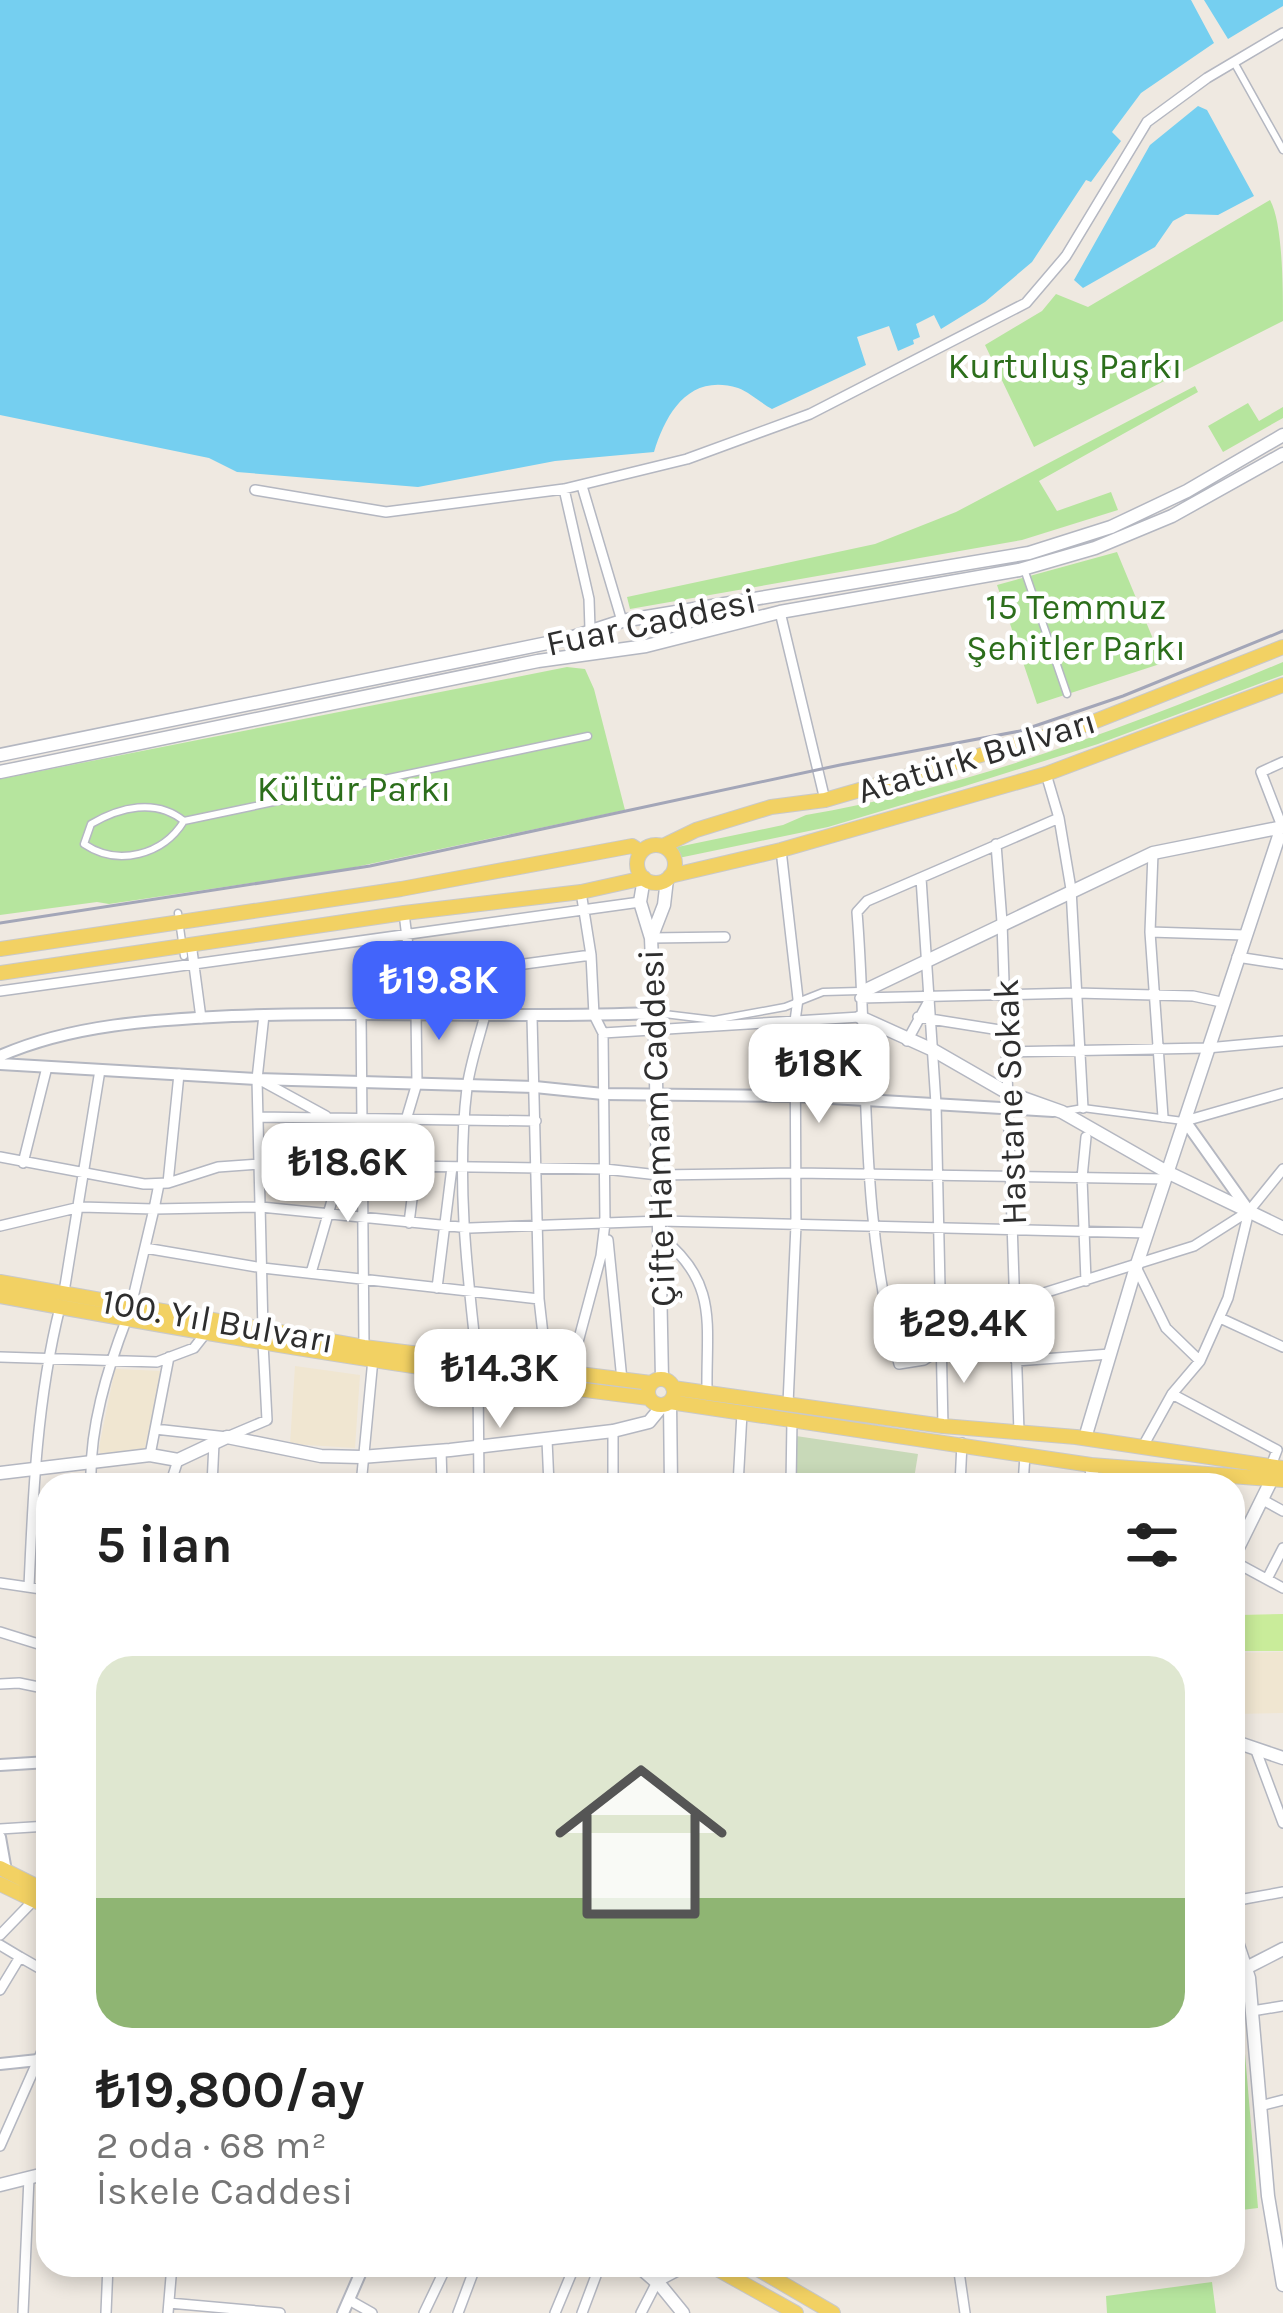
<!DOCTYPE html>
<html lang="tr">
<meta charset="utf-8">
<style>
body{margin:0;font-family:Karla,sans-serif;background:#f6f6f6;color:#222;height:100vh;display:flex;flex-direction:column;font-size:45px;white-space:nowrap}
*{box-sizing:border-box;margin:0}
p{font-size:39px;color:#767676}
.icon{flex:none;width:66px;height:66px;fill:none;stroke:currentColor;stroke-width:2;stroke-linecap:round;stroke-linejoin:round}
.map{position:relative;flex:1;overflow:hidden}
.drawer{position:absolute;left:36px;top:1473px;width:1209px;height:804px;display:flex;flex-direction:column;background:#fff;border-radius:36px;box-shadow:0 6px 18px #0003}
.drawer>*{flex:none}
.price{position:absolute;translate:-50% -102px;padding:0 27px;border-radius:24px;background:#fff;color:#222;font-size:39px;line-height:78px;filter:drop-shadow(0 3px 6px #0008)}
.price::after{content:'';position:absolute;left:50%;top:72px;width:36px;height:27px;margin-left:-18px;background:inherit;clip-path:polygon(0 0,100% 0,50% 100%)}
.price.active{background:#4264fb;color:#fff}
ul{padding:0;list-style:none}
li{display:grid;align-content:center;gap:24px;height:636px;padding:0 60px}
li+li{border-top:3px solid #e0e0e0}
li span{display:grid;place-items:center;height:372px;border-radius:36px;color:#555}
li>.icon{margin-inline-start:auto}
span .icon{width:216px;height:216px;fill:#fffc;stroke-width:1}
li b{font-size:51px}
h2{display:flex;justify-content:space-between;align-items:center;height:144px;padding:0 60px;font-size:51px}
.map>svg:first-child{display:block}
</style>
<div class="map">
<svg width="1283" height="2313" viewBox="0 0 1283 2313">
<rect width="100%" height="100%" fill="#efe9e1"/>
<path fill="#f0e6d1" d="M295 1366 360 1375 355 1448 290 1444Z
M115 1369 163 1371 144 1452 101 1456 99 1447Z
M1283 1652V1713L1233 1714V1653Z"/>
<path fill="#b6e59e" d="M1270 200C1283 223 1283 290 1283 321L1034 447 985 345 1042 311 1056 294 1088 307Z
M1195 386 1198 392 1039 481 1057 511 1111 492 1118 510 1022 540 630 609 627 597 875 544 956 512Z
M1248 403 1259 421 1283 407V418L1223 452 1208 426Z
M1117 552 1163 663 1037 704 997 585Z
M1283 662V675L1098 744 962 787 828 827 669 860 668 849 783 825 806 815C970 787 1131 726 1283 662Z
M567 667 585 669 594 689 625 810 346 869 109 904 97 902 0 915V779Z
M1241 2006 1258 2208 1233 2211V2013Z
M1212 2282 1216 2313H1107L1106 2296Z"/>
<path fill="#c8d9b8" d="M796 1436 918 1454 913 1485H795Z"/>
<path fill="#c9ec9a" d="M1283 1614V1651H1240V1615Z"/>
<path fill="#75cff0" d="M0 0H1191L1214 43 1141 93 1112 132 1121 141 1091 182 1086 180 1032 262 985 302 941 329 934 315 916 324 920 337 913 340 914 344 898 351 889 326 857 337 866 365 772 409C761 403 749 392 738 388 689 373 666 413 654 452L555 461 418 487 237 472 209 458 0 415Z
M1204 0H1283V6L1228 39Z
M1198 106 1207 110 1254 196 1218 215 1186 214 1173 221 1155 247 1083 288 1074 280 1150 145Z"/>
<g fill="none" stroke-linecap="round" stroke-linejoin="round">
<g stroke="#b4b7c1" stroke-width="9">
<path id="pedestrian" d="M1235 64 1283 150
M1024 569 1067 694
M184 821C163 855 118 867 84 844L91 824C120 807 156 798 184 821L588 736
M178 913 184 956
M656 1013 714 1020 785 1007 823 992 860 991
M1066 1111 1083 1108 1183 1121"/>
</g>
<g stroke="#b4b7c1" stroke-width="12">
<path id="minor" d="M582 486 622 621
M564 489 589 599 590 629
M255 490 386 512 564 489 687 459 810 414 1026 303 1066 256 1147 122 1207 78 1283 33
M780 612 825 800
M1046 774 1059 818 867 901 857 912C869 1062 858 1216 899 1364L924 1360 1015 1302 1194 1246 1249 1211 1283 1169
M1059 818 1071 889 1083 1108
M1283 829 1261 772 1283 762
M996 844 1002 922 1019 1432
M781 850 798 999 795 1021 796 1225 788 1404
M1153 853 1150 932 1163 1117
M921 878 936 1104 943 1426
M1150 932 1244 935
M651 938 725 937
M191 943 201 1018
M1237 957 1283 964
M412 971 517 965 591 955
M0 991 640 902
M860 998 1076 993 1193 996 1221 1002
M361 1013 364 1347
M918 1017 1006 1031
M603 1033 860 1017
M907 1041 930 999
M1007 1052 1207 1048 1283 1041
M262 1081 326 1116
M258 1117 536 1121
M310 1118V1165
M1185 1121 1283 1093
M1086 1137 1082 1178 1086 1281
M0 1157 144 1184 168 1183 218 1167 260 1164 605 1169 658 1175 796 1173 1165 1179
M23 1163 47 1067
M392 1167 417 1083 416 1012 404 913
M168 1183 179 1074
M159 1184 154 1209 261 1207 470 1228 661 1221 1148 1233
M409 1223 416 1167
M0 1226 80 1207 154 1209 131 1306
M661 1237C719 1283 706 1324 707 1391
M608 1240 622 1380
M145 1248 263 1268 539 1299 532 1017
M1136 1267 1166 1328 1200 1361
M311 1273 342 1166
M437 1288 452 1167
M64 1292 100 1070
M539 1299 547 1370
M1220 1318 1283 1347
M263 1330 257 1079 264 1015
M0 1357 157 1362 194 1348 205 1334
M477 1360C467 1272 456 1177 467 1088 470 1064 479 1039 485 1015
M1016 1361 1110 1354
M570 1372 601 1256 605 1223 603 1033 594 1015 591 955 581 892
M478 1378 479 1485
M1172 1394 1277 1450 1271 1466
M155 1429 227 1437 267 1420 263 1343
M547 1440 549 1485
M1142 1448 1172 1394 1200 1361 1228 1298 1249 1211
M441 1450 442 1485
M150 1455 169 1357
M91 1485C89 1429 107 1370 127 1318
M170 1485 178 1460
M212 1485 214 1443
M361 1485 373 1359
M613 1485V1431
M738 1485 742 1413
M791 1485 792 1420
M960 1485 962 1443
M1023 1485 1025 1455
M1263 1500 1283 1511
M1233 1561 1283 1588
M1267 1579 1283 1548
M0 1583 48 1590
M29 1587C33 1493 37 1399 60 1307
M0 1632 48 1647
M0 1684 19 1683 48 1689
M1255 1748 1283 1823
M0 1829 48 1826
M1233 1901 1283 1892
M0 1935 34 1900
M0 1945 20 1957 0 1990
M20 1957 48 1973
M1233 1982 1246 1968
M1252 2011 1283 2006
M1260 2106 1283 2100
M0 2146 47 2040
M958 2265 965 2313
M349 2300 372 2313
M169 2303 280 2313
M23 2313 29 2178
M106 2313 108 2265
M168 2313 172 2265
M424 2313 447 2265
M458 2313 476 2265
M555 2313 575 2265
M582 2313 600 2265
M641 2313 657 2282 689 2265"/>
</g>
<g stroke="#b4b7c1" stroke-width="14">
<path id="tertiary" d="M0 1056C73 1024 154 1020 233 1016 373 1010 513 1019 653 1013
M0 1064 257 1079 535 1087 603 1094 797 1096 1053 1111
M1185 1121 1249 1211
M0 1765 48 1762
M0 1837 6 1871
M0 2064 38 2060
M343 2313 364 2265"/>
</g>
<g stroke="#b4b7c1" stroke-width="15">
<path id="secondary" d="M0 755 567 639 622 621 1029 553 1111 527 1187 491 1283 435
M0 772 538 661 646 646 780 612 1019 570 1095 548 1172 516 1283 454
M644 878 640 902 651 938 655 1030 662 1379
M652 936 664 905 667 879
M864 991 1153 853 1283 827
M860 1017 933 1050 1006 1092 1062 1112 1167 1172 1283 1228
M670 1402 671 1485
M1085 1438 1136 1267 1282 827
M1091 1465 1094 1485
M0 1473 150 1455 178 1460 227 1437 321 1456 361 1457 450 1450 613 1431 649 1422 663 1405
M1233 1558 1272 1479
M1233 1741 1283 1758
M1233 1930 1249 1978 1268 2196 1283 2285
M1246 1968 1283 1949
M0 2185 48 2173
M637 2265 661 2286 683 2313"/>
</g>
<g stroke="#c9c9c9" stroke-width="16">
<path id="primary" d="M637 864a19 19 0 1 1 38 0a19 19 0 1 1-38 0Z
M663 846 696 830 771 807 825 800 1088 724 1283 647
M670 876 781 850 1046 774 1283 685
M0 949 401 889 632 846 641 852
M0 973 404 913 581 892 644 878
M0 1282 364 1347 651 1383
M0 1296C215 1336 431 1372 649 1398
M648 1392a13 13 0 1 1 26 0a13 13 0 1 1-26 0Z
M673 1388 943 1426 1076 1437 1283 1468
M670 1402 1091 1465 1283 1480
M0 1868 48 1892
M0 1884 48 1907
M710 2265 796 2313
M751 2265 833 2313"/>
</g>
<use href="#pedestrian" stroke="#fff" stroke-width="6"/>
<use href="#minor" stroke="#fff" stroke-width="9"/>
<use href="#tertiary" stroke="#fff" stroke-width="10"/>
<use href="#secondary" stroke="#fff" stroke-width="12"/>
<use href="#primary" stroke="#f2d163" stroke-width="14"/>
<path stroke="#a3a6b8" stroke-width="3" d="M0 923 370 866 840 765 1020 731 1123 696 1283 631"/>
</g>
<g text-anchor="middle" stroke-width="9" stroke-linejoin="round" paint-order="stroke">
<g font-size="36" fill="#2c6e1b" stroke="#fff">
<text x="1065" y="378">Kurtuluş Parkı</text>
<text x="1076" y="619">15 Temmuz<tspan x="1076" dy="41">Şehitler Parkı</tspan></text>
<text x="354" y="801">Kültür Parkı</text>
</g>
<g font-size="36" fill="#2e2e2e" stroke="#fff">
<text transform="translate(651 621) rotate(-12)" y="13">Fuar Caddesi</text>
<text transform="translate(976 755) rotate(-17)" y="13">Atatürk Bulvarı</text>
<text transform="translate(1009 1102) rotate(-92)" y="13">Hastane Sokak</text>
<text transform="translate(656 1128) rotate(-92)" y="13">Çifte Hamam Caddesi</text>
<text transform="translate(218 1320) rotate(10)" y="13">100. Yıl Bulvarı</text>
</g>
</g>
</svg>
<b class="price active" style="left:439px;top:1043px">₺19.8K</b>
<b class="price" style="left:819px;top:1126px">₺18K</b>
<b class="price" style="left:348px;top:1225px">₺18.6K</b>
<b class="price" style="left:964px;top:1386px">₺29.4K</b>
<b class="price" style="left:500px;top:1431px">₺14.3K</b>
<section class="drawer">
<h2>5 ilan<svg class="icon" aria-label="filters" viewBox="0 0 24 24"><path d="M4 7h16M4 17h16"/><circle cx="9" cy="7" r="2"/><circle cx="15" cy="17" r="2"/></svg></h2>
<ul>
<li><span style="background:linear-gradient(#dfe7d0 65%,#8fb573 0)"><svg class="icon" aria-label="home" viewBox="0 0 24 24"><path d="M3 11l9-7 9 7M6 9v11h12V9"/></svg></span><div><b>₺19,800/ay</b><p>2 oda · 68 m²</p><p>İskele Caddesi</p></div></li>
</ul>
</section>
</div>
